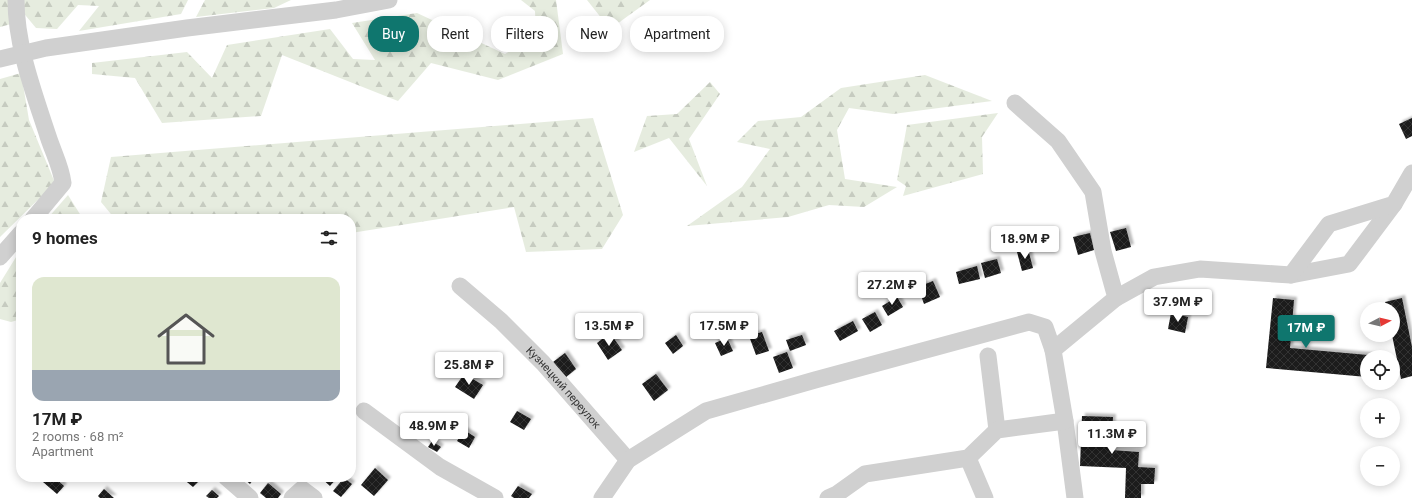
<!DOCTYPE html>
<meta charset="utf-8">
<style>
body{margin:0;font-family:Roboto,sans-serif;background:#f6f6f6;color:#222;height:100vh;display:flex;flex-direction:column;font-size:15px;white-space:nowrap}
*{box-sizing:border-box;margin:0}
p{font-size:13px;color:#767676}
.icon{flex:none;width:22px;height:22px;fill:none;stroke:currentColor;stroke-width:2;stroke-linecap:round;stroke-linejoin:round}
.map{position:relative;flex:1;overflow:hidden}
.sheet{position:absolute;left:16px;top:214px;width:340px;height:268px;display:flex;flex-direction:column;background:#fff;border-radius:16px;box-shadow:0 2px 10px #0003}
.sheet>*{flex:none}
.hud{position:absolute;left:368px;top:16px;width:380px;height:36px;display:flex;gap:8px}
.needle{width:26px;rotate:83deg}
.buttons{position:absolute;left:1360px;top:302px;display:grid;gap:8px}
.buttons a{display:grid;place-items:center;width:40px;height:40px;border-radius:50%;background:#fff;box-shadow:0 2px 10px #0003;font-size:20px}
.price{position:absolute;translate:-50% -34px;padding:0 9px;border-radius:4px;background:#fff;color:#222;font-size:13px;line-height:26px;filter:drop-shadow(0 1px 2px #0008)}
.price::after{content:'';position:absolute;left:50%;top:24px;width:12px;height:9px;margin-left:-6px;background:inherit;clip-path:polygon(0 0,100% 0,50% 100%)}
.price.selected{background:#0f766e;color:#fff}
ul{padding:0;list-style:none}
li{display:grid;align-content:center;gap:8px;height:212px;padding:0 16px}
li span{display:grid;place-items:center;height:124px;border-radius:12px;color:#555}
li>.icon{margin-inline-start:auto}
span .icon{width:72px;height:72px;fill:#fffc;stroke-width:1}
li b{font-size:17px}
h2{display:flex;justify-content:space-between;align-items:center;height:48px;padding:0 16px;font-size:17px}
.chip{padding:0 14px;border-radius:16px;background:#fff;box-shadow:0 2px 10px #0003;font-size:14px;line-height:36px}
.chip.selected{background:#0f766e;color:#fff}
.map>svg:first-child{display:block}
</style>
<div class="map">
<svg width="1412" height="498" viewBox="0 0 1412 498">
<defs>
<pattern id="forest-firs" width="22" height="20" patternUnits="userSpaceOnUse"><rect width="22" height="20" fill="#e6ecdf"/><path d="M5 1l3.5 6h-7zM16 11l3.5 6h-7z" fill="#c6cbc0"/></pattern>
<pattern id="building-cross-hatch" width="8" height="8" patternUnits="userSpaceOnUse"><rect width="8" height="8" fill="#1a1a1a"/><path d="M0 0l8 8M0 8l8-8" fill="none" stroke="#333"/></pattern>
<filter id="shadow"><feDropShadow dx="3" dy="-3" stdDeviation="1" flood-color="#0004"/></filter>
</defs>
<rect width="100%" height="100%" fill="#fff"/>
<path fill="url(#forest-firs)" d="M0 0H9L11 24 0 27Z
M24 0H188L181 14 79 31 99 6 78 5 57 29 36 28 21 10Z
M205 0H291L274 8 196 17Z
M521 0H556L563 54 498 80 431 63 398 101 282 55 261 116 162 123 135 78 92 74V63L187 52 212 78 227 45 330 29 353 59 375 60 352 23 417 13 505 54 536 35 535 11Z
M587 0H650L610 29Z
M21 73 29 120 55 183 0 237V79Z
M925 75 992 101 893 114 849 108 837 130 845 179 897 187 864 207 829 205 788 217 687 226 742 187 770 149 737 142 758 121 801 117 841 88Z
M710 82 720 94 689 139 707 186 669 138 634 152 647 116 677 114Z
M998 113 982 137 983 174 903 196 906 186 897 180 907 125Z
M593 118 623 215 602 249 526 252 514 207 351 233V219H115L101 202 111 157Z
M68 195 83 219H47Z
M21 249V319L11 322 0 319V283Z"/>
<path fill="url(#building-cross-hatch)" filter="url(#shadow)" d="M1412 118V136L1406 139 1399 124Z
M1126 228 1131 247 1116 251 1110 232Z
M1090 233 1094 250 1078 255 1073 237Z
M1028 249 1033 268 1022 271 1017 252Z
M997 259 1001 273 985 278 981 263Z
M977 266 980 279 959 284 956 272Z
M933 281 940 297 924 304 918 287Z
M897 297 903 307 888 316 882 306Z
M1273 298 1294 300 1290 348 1379 356V357H1367V377L1266 368Z
M1402 298 1412 347V376L1401 379 1392 335H1393V309H1387L1385 302Z
M875 312 882 325 870 332 862 319Z
M1171 313 1188 317 1185 333 1168 329Z
M853 321 858 331 840 341 834 331Z
M762 332 769 351 756 355 749 336Z
M610 333 622 350 608 360 597 343Z
M676 335 683 346 673 354 665 343Z
M802 335 806 345 790 351 786 340Z
M727 338 733 351 721 356 715 343Z
M787 352 793 368 779 373 773 357Z
M565 353 576 369 565 378 553 362Z
M464 374 483 385 474 399 455 387Z
M656 374 668 390 654 401 642 384Z
M517 411 531 419 524 430 510 422Z
M1082 416 1113 417 1111 450 1139 452 1138 467 1155 468 1154 484H1141V498H1125L1126 468 1080 466Z
M464 430 475 437 469 448 457 441Z
M432 441 441 447 437 452 428 447Z
M375 468 388 480 374 496 361 485Z
M47 477H54L64 486 57 494 43 482Z
M184 477H197L200 480 193 487 182 478Z
M242 477H255L250 484Z
M320 477H338L330 486Z
M344 478 352 484 341 497 333 491Z
M268 483 281 494 278 498H266L260 493Z
M518 486 532 494 529 498H514L511 496Z
M104 489 114 498H100L98 496Z
M212 490 219 496 217 498H209L206 496Z"/>
<g fill="none" stroke-linecap="round" stroke-linejoin="round">
<g stroke="#d0d0d0" stroke-width="17">
<path d="M16 0C16 46 34 93 48 136 53 152 61 166 63 183L33 219"/>
<path d="M0 59 46 48 187 28 336 10 389 0"/>
<path d="M0 257 21 233"/>
<path d="M1291 275 1349 264 1394 204"/>
<path id="s1" d="M460 286 501 321 543 363 628 460"/>
<path d="M1116 298 1154 277 1200 269 1291 275 1329 224 1394 204 1412 173"/>
<path d="M1053 350 1065 421 1075 498"/>
<path d="M988 356 997 430"/>
<path d="M364 411 440 467 495 498"/>
<path d="M968 458 985 498"/>
<path d="M226 477 250 498"/>
<path d="M292 498 302 489 314 498"/>
<path d="M602 498 628 460 706 411 815 380 1029 322 1045 327 1053 350 1116 298 1103 251 1093 192 1058 141 1015 103"/>
<path d="M828 498 837 494 865 474 968 458 997 430 1065 421"/>
</g>
</g>
<g text-anchor="middle" stroke-width="4" stroke-linejoin="round" paint-order="stroke">
<g font-size="11" fill="#333" stroke="#fff">
<text dy="4" stroke="none"><textPath href="#s1" startOffset="145">Кузнецкий переулок</textPath></text>
</g>
</g>
</svg>
<div class="buttons">
<a><svg class="needle" viewBox="-14 -14 28 28"><path d="M0-13l5 13h-10z" fill="#e53935"/><path d="M0 13l5-13h-10z" fill="#767676"/></svg></a>
<a><svg class="icon" aria-label="locate" viewBox="0 0 24 24"><circle cx="12" cy="12" r="6"/><path d="M12 2v4M12 18v4M2 12h4M18 12h4"/></svg></a>
<a>+</a>
<a>−</a>
</div>
<b class="price" style="left:1025px;top:260px">18.9M ₽</b>
<b class="price" style="left:892px;top:306px">27.2M ₽</b>
<b class="price" style="left:1178px;top:323px">37.9M ₽</b>
<b class="price" style="left:609px;top:347px">13.5M ₽</b>
<b class="price" style="left:724px;top:347px">17.5M ₽</b>
<b class="price selected" style="left:1306px;top:349px">17M ₽</b>
<b class="price" style="left:469px;top:386px">25.8M ₽</b>
<b class="price" style="left:434px;top:447px">48.9M ₽</b>
<b class="price" style="left:1112px;top:455px">11.3M ₽</b>
<div class="hud">
<a class="chip selected">Buy</a>
<a class="chip">Rent</a>
<a class="chip">Filters</a>
<a class="chip">New</a>
<a class="chip">Apartment</a>
</div>
<section class="sheet">
<h2>9 homes<svg class="icon" aria-label="filters" viewBox="0 0 24 24"><path d="M4 7h16M4 17h16"/><circle cx="9" cy="7" r="2"/><circle cx="15" cy="17" r="2"/></svg></h2>
<ul>
<li><span style="background:linear-gradient(#dfe7d0 75%,#9aa5b1 0)"><svg class="icon" aria-label="home" viewBox="0 0 24 24"><path d="M3 11l9-7 9 7M6 9v11h12V9"/></svg></span><div><b>17M ₽</b><p>2 rooms · 68 m²</p><p>Apartment</p></div></li>
</ul>
</section>
</div>
